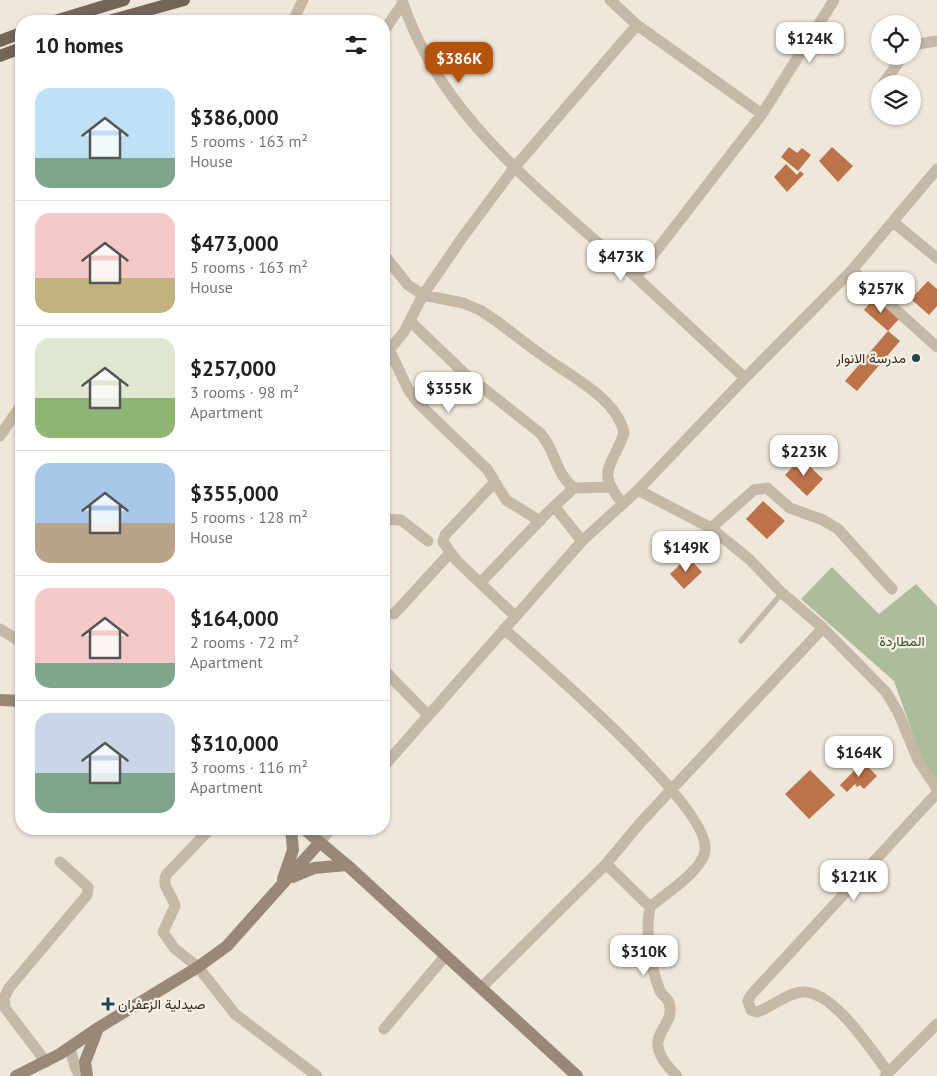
<!DOCTYPE html>
<meta charset="utf-8">
<style>
body{margin:0;font-family:"PT Sans",Vazirmatn,sans-serif;background:#f2f2f2;color:#202124;height:100vh;display:flex;flex-direction:column;font-size:19px;white-space:nowrap}
*{box-sizing:border-box;margin:0}
p{font-size:16px;color:#757577}
.icon{flex:none;width:28px;height:28px;fill:none;stroke:currentColor;stroke-width:2;stroke-linecap:round;stroke-linejoin:round}
.map{position:relative;flex:1;overflow:hidden}
.panel{position:absolute;left:15px;top:15px;width:375px;height:820px;display:flex;flex-direction:column;background:#fff;border-radius:20px;box-shadow:0 1px 4px #0004}
.panel>*{flex:none}
.tools{position:absolute;left:871px;top:15px;display:grid;gap:10px}
.tools a{display:grid;place-items:center;width:50px;height:50px;border-radius:50%;background:#fff;box-shadow:0 1px 4px #0004;font-size:25px}
.price{position:absolute;translate:-50% -42px;padding:0 11px;border-radius:10px;background:#fff;color:#222;font-size:16px;line-height:32px;filter:drop-shadow(0 1px 2px #0008)}
.price::after{content:'';position:absolute;left:50%;top:30px;width:15px;height:11px;margin-left:-8px;background:inherit;clip-path:polygon(0 0,100% 0,50% 100%)}
.price.selected{background:#b45309;color:#fff}
ul{padding:0;list-style:none}
li{display:flex;align-items:center;gap:15px;height:125px;padding:0 20px}
li+li{border-top:1px solid #e0e0e0}
li span{display:grid;place-items:center;flex:none;width:140px;height:100px;border-radius:15px;color:#555}
li>.icon{margin-inline-start:auto}
span .icon{width:60px;height:60px;fill:#fffc;stroke-width:1}
li b{font-size:21px}
h2{display:flex;justify-content:space-between;align-items:center;height:60px;padding:0 20px;font-size:21px}
.map>svg:first-child{display:block}
</style>
<div class="map">
<svg width="937" height="1076" viewBox="0 0 937 1076">
<rect width="100%" height="100%" fill="#efe7d9"/>
<path fill="#adbc9a" d="M832 567 879 614 916 584 937 606V781L925 768 894 681 801 599Z"/>
<path fill="#bc7349" d="M789 147 797 153 802 148 811 155 798 171 781 157Z
M832 147 853 166 838 182 819 161Z
M786 164 797 175 800 171 804 174 787 192 774 177Z
M928 281 937 289V306L929 315 911 299Z
M875 297 899 319 888 331 864 310Z
M888 331 900 341 857 391 845 381Z
M801 458 823 479 807 496 785 475Z
M763 501 785 521 767 539 746 519Z
M688 557 702 572 684 589 670 574Z
M863 762 877 776 864 789 860 785 857 787 855 784 847 792 840 785Z
M810 770 835 795 809 819 785 794Z"/>
<g fill="none" stroke-linecap="round" stroke-linejoin="round">
<path stroke="#c6b8a6" stroke-width="5.5" d="M741 641 782 593"/>
<path stroke="#c6b8a6" stroke-width="11" d="M402 0C438 109 523 176 605 249 652 291 698 335 745 378
M610 0 637 25 762 114
M293 21 303 0
M384 31 403 3
M912 45 937 41
M883 84 903 56
M893 222 937 258
M384 255 408 285 423 295 463 303 480 310C501 323 519 339 539 353 566 374 617 397 624 433 612 468 595 470 623 504
M852 270 937 347
M636 277 762 114 834 0
M410 321 464 373 540 433C557 452 554 472 574 488
M390 351 408 389 418 403 487 469 506 500 540 521
M384 356 404 332 423 295 462 238 514 168 637 25
M0 436 21 405
M495 482 445 535 443 542 457 561 515 616
M554 506 582 541
M384 519 401 520 428 541
M711 528 754 490 767 488 790 508 823 520 838 529 892 589
M480 583 548 512 574 488 610 487
M394 614 450 553
M823 628 886 692 898 712 918 760 937 789
M0 629 21 642
M504 629C539 660 713 809 705 851 702 871 665 894 650 907
M384 670 427 714
M384 766 582 541 638 490 745 378 852 270 937 169
M210 829 166 875C161 887 173 895 175 906L163 932 174 948 198 967 235 1014 317 1076
M320 842 331 829
M606 864 650 907C645 932 650 966 660 991 662 995 668 999 669 1003 678 1030 634 1034 677 1076
M482 987 606 864 641 822 823 628 782 593 749 559 711 528 638 490
M384 1029 446 955
M70 1048 75 1067 80 1076
M46 1062 5 1008 4 998 9 988 87 895 88 887 60 862
M888 1072C871 1050 834 991 803 992 788 992 772 1007 757 1012L751 1010 748 1001 751 995 937 793
M885 1076 937 1024"/>
<path stroke="#998878" stroke-width="12" d="M0 700 21 701
M304 829 347 865 577 1076
M293 877 314 868 347 865
M283 879 293 850 291 829
M16 1076 60 1054 98 1028 198 967 227 946 320 842
M87 1076 85 1062 98 1028"/>
<path stroke="#736558" stroke-width="12" d="M55 21 124 0
M109 21 184 0
M0 41 21 33
M0 56 21 48"/>
</g>
<g fill="#1f4750" stroke="#f7f1e5" stroke-width="2">
<circle cx="916" cy="358" r="5"/>
<path d="M105.5 996.5h5v5h5v5h-5v5h-5v-5h-5v-5h5z"/>
</g>
<g text-anchor="middle" stroke-width="4.5" stroke-linejoin="round" paint-order="stroke">
<g font-size="14" fill="#322c26" stroke="#f7f1e5" text-anchor="end">
<text x="906" y="363">مدرسة الانوار</text>
<text x="118" y="1009" text-anchor="start">صيدلية الزعفران</text>
</g>
<g font-size="14" fill="#3e4f2c" stroke="#f7f1e5">
<text x="902" y="646">المطاردة</text>
</g>
</g>
</svg>
<div class="tools">
<a><svg class="icon" aria-label="locate" viewBox="0 0 24 24"><circle cx="12" cy="12" r="6"/><path d="M12 2v4M12 18v4M2 12h4M18 12h4"/></svg></a>
<a><svg class="icon" aria-label="layers" viewBox="0 0 24 24"><path d="M12 4l9 5-9 5-9-5zM3 14l9 5 9-5"/></svg></a>
</div>
<b class="price" style="left:810px;top:64px">$124K</b>
<b class="price selected" style="left:459px;top:84px">$386K</b>
<b class="price" style="left:621px;top:282px">$473K</b>
<b class="price" style="left:881px;top:314px">$257K</b>
<b class="price" style="left:449px;top:414px">$355K</b>
<b class="price" style="left:804px;top:477px">$223K</b>
<b class="price" style="left:686px;top:573px">$149K</b>
<b class="price" style="left:859px;top:778px">$164K</b>
<b class="price" style="left:854px;top:902px">$121K</b>
<b class="price" style="left:644px;top:977px">$310K</b>
<section class="panel">
<h2>10 homes<svg class="icon" aria-label="filters" viewBox="0 0 24 24"><path d="M4 7h16M4 17h16"/><circle cx="9" cy="7" r="2"/><circle cx="15" cy="17" r="2"/></svg></h2>
<ul>
<li><span style="background:linear-gradient(#bfe0f5 70%,#7fa58c 0)"><svg class="icon" aria-label="home" viewBox="0 0 24 24"><path d="M3 11l9-7 9 7M6 9v11h12V9"/></svg></span><div><b>$386,000</b><p>5 rooms · 163 m²</p><p>House</p></div></li>
<li><span style="background:linear-gradient(#f6c9c9 65%,#c2b280 0)"><svg class="icon" aria-label="home" viewBox="0 0 24 24"><path d="M3 11l9-7 9 7M6 9v11h12V9"/></svg></span><div><b>$473,000</b><p>5 rooms · 163 m²</p><p>House</p></div></li>
<li><span style="background:linear-gradient(#dfe7d0 60%,#8fb573 0)"><svg class="icon" aria-label="home" viewBox="0 0 24 24"><path d="M3 11l9-7 9 7M6 9v11h12V9"/></svg></span><div><b>$257,000</b><p>3 rooms · 98 m²</p><p>Apartment</p></div></li>
<li><span style="background:linear-gradient(#a9c7e8 60%,#b9a48a 0)"><svg class="icon" aria-label="home" viewBox="0 0 24 24"><path d="M3 11l9-7 9 7M6 9v11h12V9"/></svg></span><div><b>$355,000</b><p>5 rooms · 128 m²</p><p>House</p></div></li>
<li><span style="background:linear-gradient(#f6c9c9 75%,#7fa58c 0)"><svg class="icon" aria-label="home" viewBox="0 0 24 24"><path d="M3 11l9-7 9 7M6 9v11h12V9"/></svg></span><div><b>$164,000</b><p>2 rooms · 72 m²</p><p>Apartment</p></div></li>
<li><span style="background:linear-gradient(#c9d6e8 60%,#7fa58c 0)"><svg class="icon" aria-label="home" viewBox="0 0 24 24"><path d="M3 11l9-7 9 7M6 9v11h12V9"/></svg></span><div><b>$310,000</b><p>3 rooms · 116 m²</p><p>Apartment</p></div></li>
</ul>
</section>
</div>
